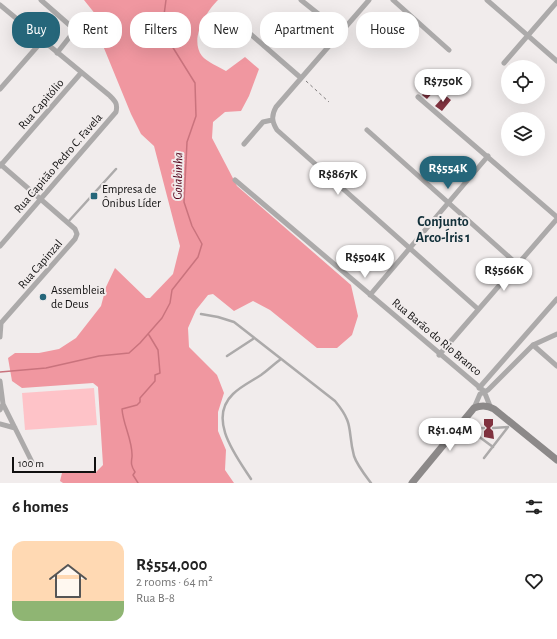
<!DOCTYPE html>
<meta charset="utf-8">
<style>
body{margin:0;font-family:"Alegreya Sans",sans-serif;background:#f6f6f6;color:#222;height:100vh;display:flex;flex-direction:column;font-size:15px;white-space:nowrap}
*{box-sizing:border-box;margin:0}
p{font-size:13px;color:#767676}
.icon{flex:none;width:22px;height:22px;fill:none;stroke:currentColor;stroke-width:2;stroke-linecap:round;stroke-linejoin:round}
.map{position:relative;height:483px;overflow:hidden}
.drawer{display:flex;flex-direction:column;background:#fff;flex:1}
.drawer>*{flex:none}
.guide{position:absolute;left:12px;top:12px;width:533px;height:36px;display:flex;gap:8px}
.buttons{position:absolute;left:501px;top:60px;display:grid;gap:8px}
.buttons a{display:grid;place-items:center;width:44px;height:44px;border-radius:50%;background:#fff;box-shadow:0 4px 16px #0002;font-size:20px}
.scale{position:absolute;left:12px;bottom:10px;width:84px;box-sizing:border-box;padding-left:4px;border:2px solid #111010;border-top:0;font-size:11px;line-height:14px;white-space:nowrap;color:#111010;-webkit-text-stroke:3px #f1ecec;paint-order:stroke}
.price{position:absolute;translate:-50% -34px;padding:0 9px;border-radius:14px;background:#fff;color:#222;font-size:13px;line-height:26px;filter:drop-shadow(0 1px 2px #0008)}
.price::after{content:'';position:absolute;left:50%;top:24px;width:12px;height:9px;margin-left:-6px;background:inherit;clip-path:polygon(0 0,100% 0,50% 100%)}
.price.active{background:#25667a;color:#fff}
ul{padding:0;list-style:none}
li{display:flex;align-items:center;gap:12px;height:100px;padding:0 12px}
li+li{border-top:1px solid #e0e0e0}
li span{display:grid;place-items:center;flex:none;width:112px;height:80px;border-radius:12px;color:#555}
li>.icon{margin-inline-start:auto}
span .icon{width:48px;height:48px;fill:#fffc;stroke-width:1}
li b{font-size:17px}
h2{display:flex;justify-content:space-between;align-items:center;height:48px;padding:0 12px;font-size:17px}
.chip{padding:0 14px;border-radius:16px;background:#fff;box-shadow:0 4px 16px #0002;font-size:14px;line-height:36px}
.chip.active{background:#25667a;color:#fff}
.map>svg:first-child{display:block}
</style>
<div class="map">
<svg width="557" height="483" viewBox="0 0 557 483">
<rect width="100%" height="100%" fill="#f1ecec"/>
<path fill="#fec3c8" d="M94 388 97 425 25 430 22 393Z"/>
<path fill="#f097a0" d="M84 0H218C206 12 189 39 202 56 207 62 219 67 226 71L245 57 259 69 249 96 241 111 225 112 213 122 212 138 237 186 351 285 358 316 352 335 337 348H317L270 310 253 301 234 311 213 294 208 295 196 310 188 328 189 347 217 375 224 393 218 412V431L226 450 225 470 234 483H63L60 481 62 473 96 472 103 465 98 387 93 383 22 388 12 381 8 358 15 353H39L59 349 76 338 101 306 106 287 115 268 146 298H150L173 274 180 246 154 146 141 134 131 114 99 36 96 15Z"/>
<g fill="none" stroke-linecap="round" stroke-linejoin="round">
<path stroke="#c9737d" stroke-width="1.5" d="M0 372 46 368 99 356 129 353 140 343 162 318 170 303 172 290 198 257 202 244 192 226 184 202 187 142 196 116 195 83 162 30 166 0
M138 483 133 475 135 472C131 466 131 463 132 457 133 441 123 425 122 409L137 405 140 402V398L155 381V375L160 373 158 350 149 335"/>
</g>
<path fill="#80323f" d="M431 85 435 90 427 99 422 95Z
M445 95 451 100 442 111 435 106Z
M484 419H493V425L490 428 493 431 494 439 484 437V431L487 428 484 425Z"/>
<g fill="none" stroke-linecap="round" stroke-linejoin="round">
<path stroke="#807d7d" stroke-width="1" stroke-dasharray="3 3" stroke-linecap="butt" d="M306 81 329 102"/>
<path stroke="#acaaaa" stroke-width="2.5" d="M68 222 116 169
M201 314 218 317 234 322 335 401C355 425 347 430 354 456 357 465 365 475 371 483
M227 356 253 339
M493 428 508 427
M458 430 484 428
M470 430 493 447
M484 458 508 427
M251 479C236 456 207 419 233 394 241 386 252 381 261 375 268 370 274 364 281 359"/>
<path stroke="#acaaaa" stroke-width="5" d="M41 0 74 29 72 34 57 53
M301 0 341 32
M369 0 276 107C271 116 272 122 277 130L478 309
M393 0 449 50
M487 0 557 61
M0 5 109 95C115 101 118 103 116 112L0 246
M232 18 301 78
M504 63 557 2
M0 89 43 40
M418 97 557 217
M367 130 517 264
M244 144 263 122 272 120
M0 164 75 229 77 234 75 239 1 323
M0 166 81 73
M235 180 484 391 490 406
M370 295 488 156
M0 337 1 323
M533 345 557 366
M439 355 557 219
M0 381 3 404 0 410
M479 388 557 299
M3 404 32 462
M474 408 480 394 488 390 533 345 557 334
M0 424 15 428"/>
<path stroke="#8c8989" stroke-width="7" d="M412 483 474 408C481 405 487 405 494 409L557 460"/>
</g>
<g fill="#25667a" stroke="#f1ecec" stroke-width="1.5">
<rect x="90" y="192" width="8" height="8" rx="2"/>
<circle cx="43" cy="297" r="4"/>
</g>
<g text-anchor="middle" stroke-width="4" stroke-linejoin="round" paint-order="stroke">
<g font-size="12" fill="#111010" stroke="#f1ecec">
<text transform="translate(41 104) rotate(-49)" y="4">Rua Capitólio</text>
<text transform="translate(58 163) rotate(-49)" y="4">Rua Capitão Pedro C. Favela</text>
<text transform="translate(40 264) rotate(-49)" y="4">Rua Capinzal</text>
<text transform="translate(437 337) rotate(40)" y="4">Rua Barão do Rio Branco</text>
</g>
<g font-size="12" fill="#111010" stroke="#f1ecec" text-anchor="start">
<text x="102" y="193">Empresa de<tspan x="102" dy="14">Ônibus Líder</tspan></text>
<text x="51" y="294">Assembleia<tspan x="51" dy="14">de Deus</tspan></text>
</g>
<g font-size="13" font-style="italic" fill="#520119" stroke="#f1ecec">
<text transform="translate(177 176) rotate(-89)" y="5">Goiabinha</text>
</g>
<g font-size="14" font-weight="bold" fill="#12303a" stroke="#f1ecec">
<text x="443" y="226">Conjunto<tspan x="443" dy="16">Arco-Íris 1</tspan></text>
</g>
</g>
</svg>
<div class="buttons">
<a><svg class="icon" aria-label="locate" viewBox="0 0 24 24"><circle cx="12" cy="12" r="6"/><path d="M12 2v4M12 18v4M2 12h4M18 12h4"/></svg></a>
<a><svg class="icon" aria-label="layers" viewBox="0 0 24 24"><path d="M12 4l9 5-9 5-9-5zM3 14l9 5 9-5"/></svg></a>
</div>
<div class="scale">100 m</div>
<b class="price" style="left:443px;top:103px">R$750K</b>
<b class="price active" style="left:448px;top:190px">R$554K</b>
<b class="price" style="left:338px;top:196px">R$867K</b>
<b class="price" style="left:365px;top:279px">R$504K</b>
<b class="price" style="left:504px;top:292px">R$566K</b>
<b class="price" style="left:450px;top:452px">R$1.04M</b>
<div class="guide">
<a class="chip active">Buy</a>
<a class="chip">Rent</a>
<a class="chip">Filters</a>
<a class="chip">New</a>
<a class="chip">Apartment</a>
<a class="chip">House</a>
</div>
</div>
<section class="drawer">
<h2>6 homes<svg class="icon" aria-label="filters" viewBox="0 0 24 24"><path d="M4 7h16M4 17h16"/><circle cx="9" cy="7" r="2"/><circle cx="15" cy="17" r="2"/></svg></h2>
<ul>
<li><span style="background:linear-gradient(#ffd9b3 75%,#8fb573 0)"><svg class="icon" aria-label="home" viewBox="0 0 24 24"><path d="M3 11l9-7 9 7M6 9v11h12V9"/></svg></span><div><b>R$554,000</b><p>2 rooms · 64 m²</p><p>Rua B-8</p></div><svg class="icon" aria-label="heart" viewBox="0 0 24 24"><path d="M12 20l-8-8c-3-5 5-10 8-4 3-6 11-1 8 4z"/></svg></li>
</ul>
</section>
